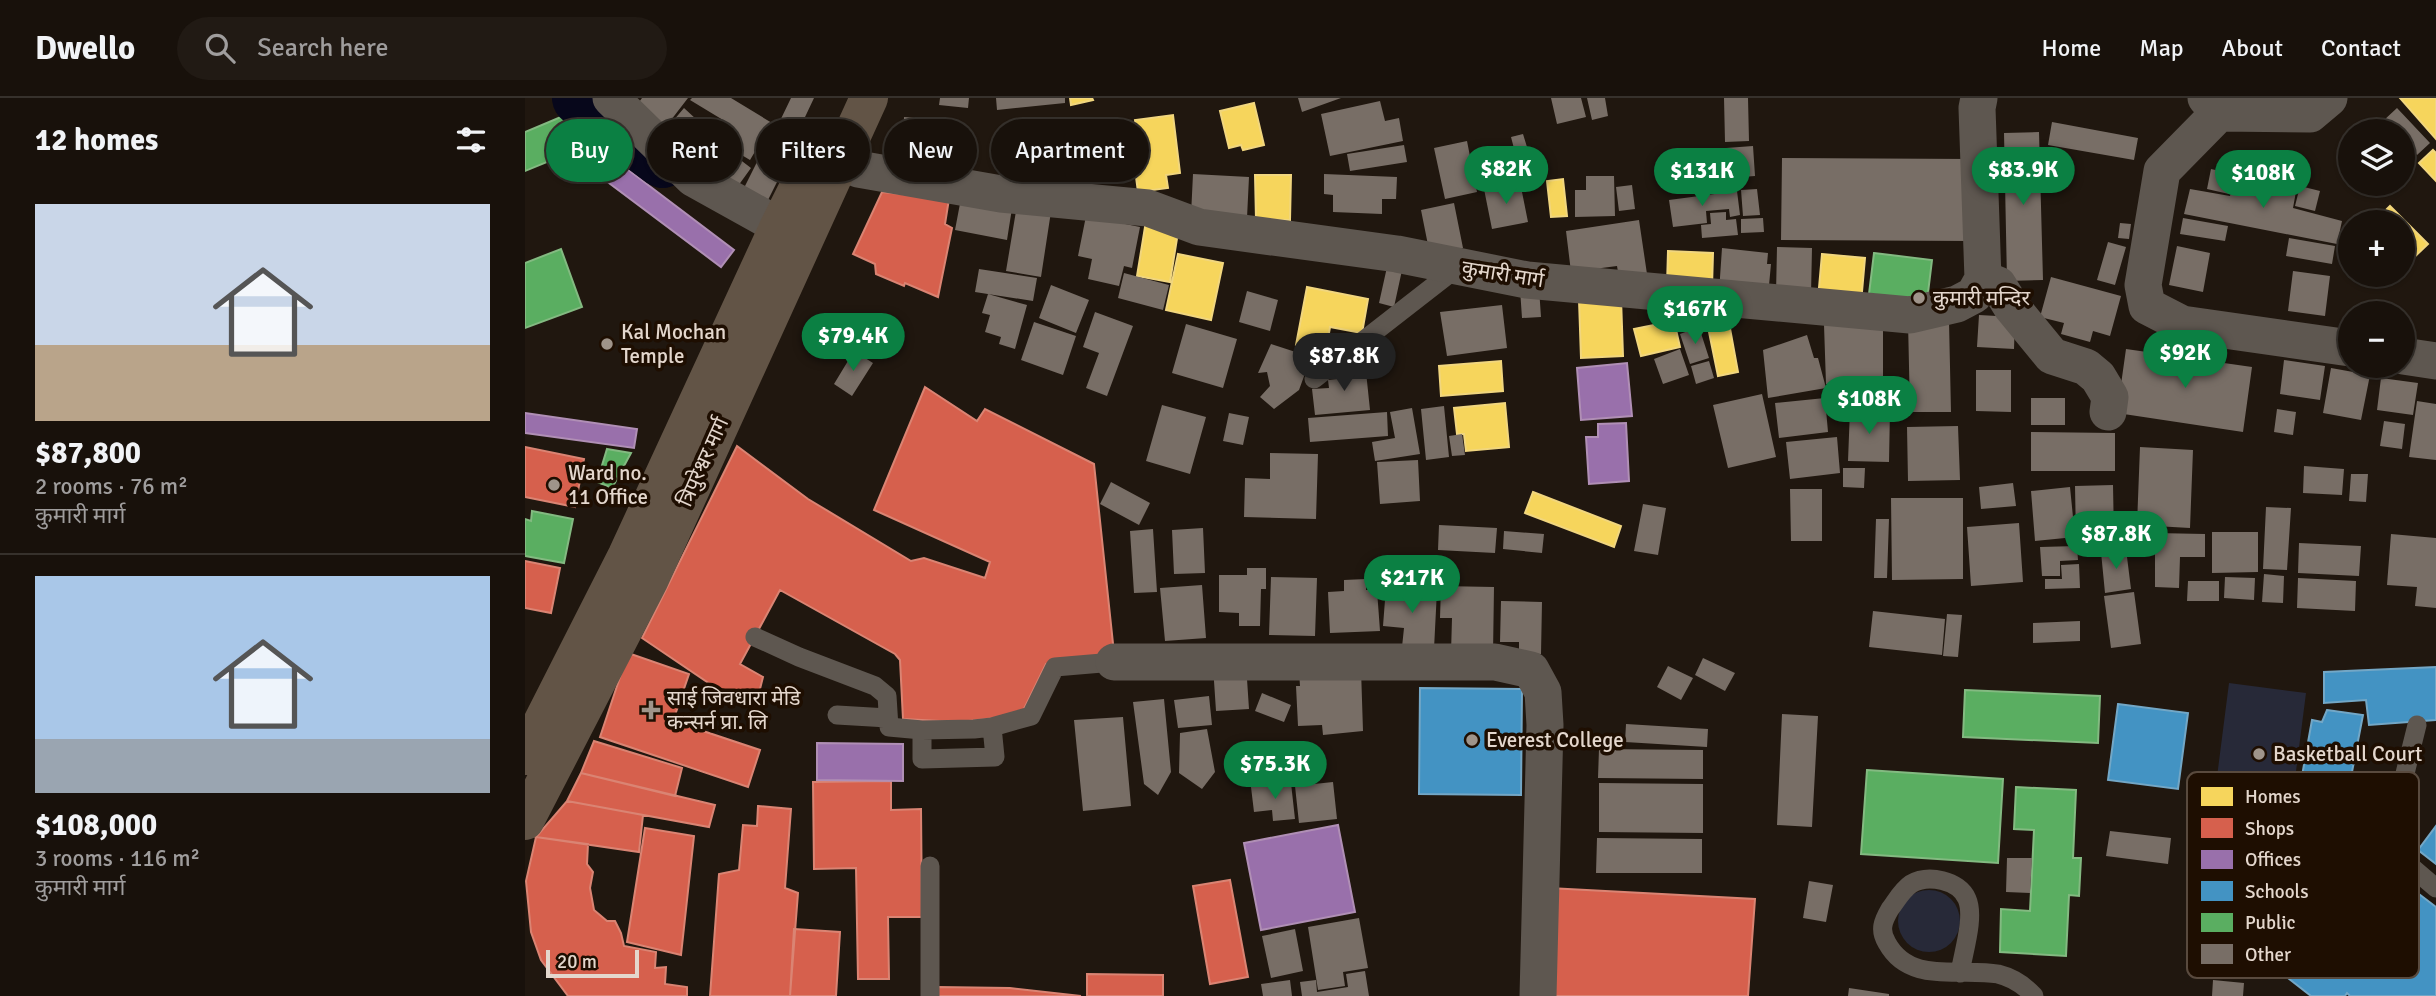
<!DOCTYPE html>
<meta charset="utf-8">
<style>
body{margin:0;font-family:Signika,"Noto Sans Devanagari",sans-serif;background:#211a14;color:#f1f3f6;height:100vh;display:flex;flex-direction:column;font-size:26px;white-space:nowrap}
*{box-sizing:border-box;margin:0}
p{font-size:23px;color:#9f9d9d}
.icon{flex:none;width:38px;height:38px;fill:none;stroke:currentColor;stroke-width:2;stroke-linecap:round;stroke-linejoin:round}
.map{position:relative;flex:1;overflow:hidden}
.sheet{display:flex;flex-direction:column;background:#18110b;width:525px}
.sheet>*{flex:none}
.top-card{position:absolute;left:21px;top:21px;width:665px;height:63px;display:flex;gap:14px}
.buttons{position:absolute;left:1813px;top:21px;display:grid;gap:14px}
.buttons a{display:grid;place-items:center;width:77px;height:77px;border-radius:50%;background:#18110b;box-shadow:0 2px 5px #0004,0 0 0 2px #36312c;font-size:35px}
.scale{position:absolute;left:21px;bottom:18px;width:93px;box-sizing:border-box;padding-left:7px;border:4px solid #e4d7cd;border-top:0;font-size:19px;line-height:24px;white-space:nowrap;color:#e4d7cd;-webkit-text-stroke:5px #1e0e01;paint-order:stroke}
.price{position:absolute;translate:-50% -60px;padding:0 16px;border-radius:24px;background:#0b8043;color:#fff;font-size:23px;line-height:46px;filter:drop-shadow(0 2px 4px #0008)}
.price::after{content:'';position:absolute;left:50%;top:42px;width:21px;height:16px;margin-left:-10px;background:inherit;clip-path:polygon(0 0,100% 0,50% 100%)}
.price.selected{background:#222;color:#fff}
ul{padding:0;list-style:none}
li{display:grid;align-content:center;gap:14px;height:371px;padding:0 35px}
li+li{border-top:2px solid #36312c}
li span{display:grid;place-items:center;height:217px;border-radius:0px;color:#555}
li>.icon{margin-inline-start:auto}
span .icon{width:126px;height:126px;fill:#fffc;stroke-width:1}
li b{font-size:30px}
h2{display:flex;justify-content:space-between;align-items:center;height:84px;padding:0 35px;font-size:30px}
.chip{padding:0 24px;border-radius:32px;background:#18110b;box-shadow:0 2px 5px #0004,0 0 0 2px #36312c;font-size:24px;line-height:63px}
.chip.selected{background:#0b8043;color:#fff}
header{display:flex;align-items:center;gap:42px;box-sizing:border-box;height:98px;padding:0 35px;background:#18110b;border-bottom:2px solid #36312c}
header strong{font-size:33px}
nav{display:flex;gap:38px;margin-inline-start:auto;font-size:24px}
.search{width:490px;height:63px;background:#211a14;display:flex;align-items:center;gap:18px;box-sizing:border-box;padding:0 24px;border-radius:38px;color:#9f9d9d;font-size:26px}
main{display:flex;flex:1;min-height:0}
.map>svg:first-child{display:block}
</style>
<header>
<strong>Dwello</strong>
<div class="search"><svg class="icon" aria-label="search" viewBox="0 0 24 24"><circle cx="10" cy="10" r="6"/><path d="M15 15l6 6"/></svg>Search here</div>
<nav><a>Home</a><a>Map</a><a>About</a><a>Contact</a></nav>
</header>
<main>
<section class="sheet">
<h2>12 homes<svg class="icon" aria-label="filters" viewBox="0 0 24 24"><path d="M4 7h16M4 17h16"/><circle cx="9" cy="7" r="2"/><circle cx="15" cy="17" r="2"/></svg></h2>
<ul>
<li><span style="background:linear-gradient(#c9d6e8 65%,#b9a48a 0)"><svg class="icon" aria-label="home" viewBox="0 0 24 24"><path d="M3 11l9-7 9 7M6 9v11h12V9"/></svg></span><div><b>$87,800</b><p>2 rooms · 76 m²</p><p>कुमारी मार्ग</p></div></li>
<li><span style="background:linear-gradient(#a9c7e8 75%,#9aa5b1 0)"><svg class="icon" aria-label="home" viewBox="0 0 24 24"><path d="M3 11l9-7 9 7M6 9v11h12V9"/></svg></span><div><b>$108,000</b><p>3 rooms · 116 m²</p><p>कुमारी मार्ग</p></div></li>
</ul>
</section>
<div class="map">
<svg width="1911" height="898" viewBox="0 0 1911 898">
<rect width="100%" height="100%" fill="#20170f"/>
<path fill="#272938" d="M1704 585 1781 595 1764 728 1687 718Z
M1373 823a31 31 0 1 1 62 0a31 31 0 1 1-62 0Z"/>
<path fill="#f6d55c" stroke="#f1d67e" stroke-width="2" d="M545 0H567L568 2 546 7Z
M1875 0H1911V41Z
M729 5 739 47 718 52 716 47 704 50 695 13Z
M648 17 655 75 641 77 643 90 613 94 609 64 615 63 610 22Z
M510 23H537V86H510Z
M1199 52 1202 77 1151 83 1148 57Z
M1908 52 1911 55V83L1894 65Z
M730 77H766L765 122 731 121Z
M1038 81 1042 118 1026 119 1022 83Z
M1865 108 1903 146 1882 166 1878 162V124H1849Z
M621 123 654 128 645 184 612 178Z
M1143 153 1188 155 1187 189 1142 188Z
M653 156 698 165 686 222 641 212Z
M1297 156 1340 160 1336 205 1293 201Z
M782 189 843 201 837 235 805 229 801 253 771 247Z
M1096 200 1098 258 1056 260 1054 202Z
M1149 223 1155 249 1116 258 1109 231Z
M1204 225 1213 274 1193 278 1183 229Z
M976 263 978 293 916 298 914 268Z
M980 305 984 349 941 353 939 336H932L929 310Z
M1008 394 1096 428 1089 449 1000 415Z"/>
<path fill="#d6604d" stroke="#da8473" stroke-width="2" d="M357 94 424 101 420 126 427 130 413 199 380 185 379 188 351 176 350 166 328 156Z
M400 289 452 323 460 311 569 366 589 555 521 566 498 613 480 619 434 624 378 621 375 562 370 556 255 492 215 566 238 579 233 599 194 592 117 540 212 348 283 401 386 463 399 460 460 480 465 464 349 412Z
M0 349 59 361 50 409 0 399Z
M0 463 35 470 26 515 0 510Z
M103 555 164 576 148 623 235 652 223 689 75 639Z
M69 643 157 670 150 698 56 675Z
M56 675 190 707 184 729 42 703Z
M366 683V712L396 711 397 819H363L364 881H333L331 770 289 771 288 684Z
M42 703 118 717 114 754 11 739Z
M233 708 266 711 260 790 273 795 265 898H185L194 776 214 772 218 727 232 728Z
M120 730 169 738 156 857 102 844Z
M11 739 63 746 62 766 68 774 65 790 69 812 82 823H90L96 835 99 848 131 854 130 870 141 869 140 886 162 889V898H43L16 862 6 834 1 783Z
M705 782 723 879 685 886 668 788Z
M1024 790 1230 801 1223 898H1016Z
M269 831 315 834 311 898H265Z
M562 876 638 877V898H562Z
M413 889 485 890 556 898H413Z"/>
<path fill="#9970ab" stroke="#b08fb5" stroke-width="2" d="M57 37 209 152 196 169 44 55Z
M1102 265 1107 318 1056 322 1052 270Z
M0 315 112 331 109 350 0 335Z
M1101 325 1104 383 1064 386 1061 339H1073V326Z
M292 645 378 646V683L292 682Z
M813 727 830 814 736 832 719 745Z"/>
<path fill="#4393c3" stroke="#73a7c6" stroke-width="2" d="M1911 569V622L1844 627 1841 602 1799 605V574Z
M895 590 997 591 996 697 894 696Z
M1593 606 1663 615 1653 691 1583 682Z
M1802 612 1838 617 1815 736 1774 730 1781 691 1775 689 1787 622 1797 624Z
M1911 728V766L1893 752Z
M1836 752 1911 809V898H1825L1822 895 1820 898H1786L1750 870 1783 827 1791 832 1819 796 1809 788Z"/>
<path fill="#5aae61" stroke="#83ba81" stroke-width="2" d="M36 19 57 37 44 55 0 73V34Z
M36 151 57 209 0 230V165Z
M1349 155 1407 162 1402 203 1344 196Z
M82 351 106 355 87 390 72 384Z
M7 413 48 421 39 465 0 458V421L6 423Z
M1440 592 1575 598 1573 645 1438 639Z
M1342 672 1478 681 1473 765 1336 756Z
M1491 689 1551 692 1548 760H1556L1554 798 1544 797 1541 858 1475 854 1476 811 1505 813 1509 732 1489 731Z"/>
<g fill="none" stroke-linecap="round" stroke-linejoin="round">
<path stroke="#07071b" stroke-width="56" d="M55 0 138 62"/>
</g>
<path fill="#786e66" d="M117 0H163L136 35 107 14Z
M167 0H206L247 25 225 62 188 40 198 22 165 2Z
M266 0H289L272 36 253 27Z
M415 0H444L443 10 414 7Z
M471 0H540V5L472 12Z
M773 0H816L777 14Z
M1026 0H1056L1061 19 1032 26Z
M1062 0H1080L1083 18 1067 22Z
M1199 0H1223L1224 43 1200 44Z
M855 3 860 23 874 20 878 43 805 58 796 16Z
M159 10 184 33 162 58 137 36Z
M1872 10 1905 45 1892 57 1878 43V33H1869L1858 23Z
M379 19 417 22 416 48 378 46Z
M573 23 575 84 542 85 540 24Z
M1527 24 1613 40 1609 62 1523 47Z
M252 27 269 36 258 57 241 49Z
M1514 34 1518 182 1482 183 1479 35Z
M998 36 1006 62 993 66 986 39Z
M184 41 204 57 187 79 166 63Z
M942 43 952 94 920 101 909 50Z
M879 47 882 64 825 73 822 56Z
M1228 48 1230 78 1203 80 1201 50Z
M239 50 263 62 242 104 218 92Z
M209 57 226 70 213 88 196 75Z
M1257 60 1447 61V143L1256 142Z
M1686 71 1708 76 1704 96 1682 91Z
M668 76 724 79 722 120 666 117Z
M799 76 872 79 871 101H857V116L808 114V97L799 96Z
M1061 78H1089L1090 118 1050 119V92H1061Z
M1710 78 1772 88 1768 110 1817 123 1812 146 1659 116 1665 91 1705 98Z
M995 84 1003 124 967 131 959 91Z
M1107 87 1110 111 1094 113 1091 89Z
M1775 88 1795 93 1790 113 1770 108Z
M1232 91 1235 117 1218 118 1216 92Z
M1212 93 1215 117 1205 119 1204 111 1181 113 1182 125 1148 129 1144 102Z
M437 95 488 104 482 142 430 132Z
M493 101 527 107 516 179 481 173Z
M929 105 938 150 905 157 896 112Z
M1201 114V122L1211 121 1213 137 1177 140 1176 127 1186 126 1185 115Z
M561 118 615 129 607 170 599 168 594 188 563 181 567 161 553 158Z
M1238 120 1239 134 1216 135V121Z
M1658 120 1703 128 1700 143 1655 136Z
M1114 122 1122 176 1094 180 1092 168 1046 174 1041 133Z
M1595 125 1606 126 1604 141 1593 140Z
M1764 140 1810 148 1807 166 1761 158Z
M1583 144 1601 149 1590 187 1572 182Z
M1652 148 1685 155 1678 194 1644 187Z
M1252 149 1287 150 1286 197 1251 196Z
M1197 150 1243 155 1242 166H1246L1243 198 1194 194Z
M864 160 879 163 869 209 854 205Z
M454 171 512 180 508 203 450 194Z
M1768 173 1805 178 1800 218 1763 213Z
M599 175 644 187 638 212 593 200Z
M1526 179 1596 198 1585 238 1568 233 1565 244 1536 236 1539 225 1515 219Z
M526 187 564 202 551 235 514 220Z
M1014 190 1016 219 997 220 995 191Z
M722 193 753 202 745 233 714 224Z
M463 196 502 207 490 251 474 246 476 239 460 234 465 217 457 215Z
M977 207 982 250 922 258 915 214Z
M570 214 608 228 582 298 561 290 574 255 558 249Z
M1454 217 1490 219 1489 251 1452 249Z
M1383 223H1424L1426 314H1385Z
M509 224 551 238 538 277 496 262Z
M661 226 712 241 698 290 647 275Z
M1299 227 1358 228V285L1301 286Z
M1174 229 1184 260 1165 266 1155 236Z
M1282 237 1289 260H1293L1301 290 1243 300 1238 252Z
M746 246 786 259 774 292 749 311 735 299 745 288 742 274 733 275Z
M1155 251 1164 277 1138 286 1129 261Z
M1601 251 1727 269 1718 334 1592 315Z
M329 253 348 265 327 298 309 286Z
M1759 262 1800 268 1795 302 1755 296Z
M1184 263 1189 280 1171 286 1166 268Z
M840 264 845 312 790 317 787 291 804 290 803 282 822 280 821 266Z
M1806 270 1845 277 1836 322 1798 315Z
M1451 272H1486V314L1451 313Z
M1856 280 1893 285 1888 317 1852 312Z
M1237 296 1251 359 1203 370 1188 307Z
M1300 300 1303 334 1254 340 1250 305Z
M1506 300H1540V327H1506Z
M1892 303 1911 306V362L1884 359Z
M637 307 681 319 665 376 621 363Z
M919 308 924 359 901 362 896 311Z
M887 310 895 356 850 363 847 344 870 340 865 314Z
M1325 311 1365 312 1364 364 1323 363Z
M1752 311 1771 314 1768 337 1749 334Z
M862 314 863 338 785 344 783 320Z
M704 315 724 319 718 347 698 343Z
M1859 323 1880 326 1877 351 1855 348Z
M1433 328 1435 382 1383 383 1382 329Z
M1506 334 1590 335V373H1506Z
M937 336 940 357 927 358 924 338Z
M1312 339 1315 375 1265 381 1261 344Z
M1615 349 1668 352 1665 430 1612 427Z
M745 355 793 356 791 421 719 419 720 380 745 381Z
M893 362 895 403 855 406 852 364Z
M1779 368 1819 371 1817 397 1778 395Z
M1318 370H1340L1339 390 1318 389Z
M1826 376H1843L1841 404 1824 403Z
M586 384 625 405 614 427 575 406Z
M1488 385 1491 408 1456 411 1454 389Z
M1588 387 1589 440H1551L1550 388Z
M1545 389 1550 439 1510 443 1506 393Z
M1265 391H1297V443H1266Z
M1366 400H1438V481L1367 482Z
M1118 406 1141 410 1133 457 1109 453Z
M1741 409 1766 410 1762 472 1738 471Z
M1351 421H1364L1362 480H1349Z
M1494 425 1498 484 1446 488 1442 429Z
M914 427 972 430 970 455 913 452Z
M678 430 680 475 649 476 647 432Z
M628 431 632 494 609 495 605 433Z
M979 433 1019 436 1017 455 978 451Z
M1687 434H1733V474L1687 475Z
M1630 435 1680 436V459H1655L1654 490 1630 489Z
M1866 436 1911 440V510L1890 508 1892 489 1862 487Z
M1774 445 1836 448 1834 478 1773 475Z
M1552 448 1553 462 1535 463V478H1517L1515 449Z
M1601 451 1606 491 1580 495 1576 454Z
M1554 466 1555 490 1520 491V481H1537L1536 467Z
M722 470H741V491H736L735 528H714V515L694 514V477H722Z
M1739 476 1759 478 1758 505 1737 504Z
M746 479 792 480 790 538 744 537Z
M1700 479 1730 480 1729 502 1699 500Z
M1773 480 1831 483 1830 513 1772 510Z
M841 481V492H852L855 533 805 535 803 494 819 493V482Z
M1663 483H1694V503H1662Z
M677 487 681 540 640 543 635 490Z
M916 488 969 489 968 556 926 555 927 520H915Z
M861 489 912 492 909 551 877 549 879 530 858 528Z
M1609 494 1616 546 1586 550 1579 498Z
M976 503 1017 504 1016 556 994 555V544H975Z
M1348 513 1420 521 1417 557 1344 549Z
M1422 516 1437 517 1433 559 1418 558Z
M1555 523V543L1508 545V525Z
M1178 560 1210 575 1200 593 1170 577Z
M721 566 724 611 691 613 688 568Z
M1143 568 1168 580 1156 602 1132 589Z
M836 571 838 633 798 637 797 627 773 628 771 588H775L774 573Z
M737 595 766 607 759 624 730 613Z
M684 598 687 627 653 630 649 602Z
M639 601 646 674 633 697 619 686 608 604Z
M1257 616 1293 618 1287 729 1252 727Z
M598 619 606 708 558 713 549 622Z
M1101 626 1183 631 1182 649 1100 644Z
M682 631 690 674 677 691 654 675 655 635Z
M783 648 785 682 725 683 724 650Z
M1074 651 1178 652V681L1073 680Z
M808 684 812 721 774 725 770 688Z
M766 685 770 721 748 723 747 712 729 714 726 689Z
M1074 685 1178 686V735L1074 734Z
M1585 733 1646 740 1643 766 1581 758Z
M1072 740 1177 741V775H1071Z
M1482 760H1507L1505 795 1481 794Z
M1284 783 1308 787 1301 824 1278 820Z
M834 820 843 870 818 874 820 888 793 892 783 829Z
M770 831 778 873 746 880 737 838Z
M840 873 844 898H777L775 884 791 882 792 894 823 889 821 876Z
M765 882 767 898H738L736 886Z
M1688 882 1719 885 1718 898H1687Z
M1324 890 1364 896V898H1323Z"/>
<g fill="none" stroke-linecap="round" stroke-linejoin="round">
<path stroke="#5e5750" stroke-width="19" d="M789 281 933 169
M230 539 274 559 350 588 362 598 364 629 397 632 449 631 467 629 506 618 530 569 589 564
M312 617 363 620
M1892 627 1862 748 1911 790
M397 632V661L470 659 467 629
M405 768V898
M1435 875C1438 855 1450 819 1442 801 1434 782 1403 776 1386 786 1377 792 1371 803 1365 811 1358 823 1354 832 1362 845 1385 887 1435 869 1473 876 1489 880 1499 887 1509 898"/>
<path stroke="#5e5750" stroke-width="37" d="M86 0 168 80 254 128
M1681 0 1694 15 1637 73 1618 187 1622 208 1657 226 1825 250
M1694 15 1785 16 1804 0
M315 62 333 71 476 96 623 110 674 129 872 156 1002 182 1385 217 1432 206 1449 197 1458 181 1452 10 1454 0
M1458 181 1473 187 1486 208 1527 258 1561 269 1573 279 1585 299 1583 314
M1878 258 1911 263
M589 564H970L1006 572 1018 594 1020 627 1013 898"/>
<path stroke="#625446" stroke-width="38" d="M0 658 102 457 254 128 286 64
M0 723 124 483 344 0"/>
</g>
<g fill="#9f948a" stroke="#1e0e01" stroke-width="2.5">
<circle cx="1394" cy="200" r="7"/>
<circle cx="82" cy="246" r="7"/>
<circle cx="29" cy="387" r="7"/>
<path d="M122.5 601.5h7v7h7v7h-7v7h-7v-7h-7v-7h7z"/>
<circle cx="947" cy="642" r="7"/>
<circle cx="1734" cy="656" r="7"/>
</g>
<g text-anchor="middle" stroke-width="7" stroke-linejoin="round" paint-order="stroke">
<g font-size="21" fill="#e4d7cd" stroke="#1e0e01">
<text transform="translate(978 176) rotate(9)" y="7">कुमारी मार्ग</text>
<text transform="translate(178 364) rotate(-66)" y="7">त्रिपुरेश्वर मार्ग</text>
</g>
<g font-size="21" fill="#e4d7cd" stroke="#1e0e01" text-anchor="start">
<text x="1408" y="207">कुमारी मन्दिर</text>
<text x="96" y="241">Kal Mochan<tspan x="96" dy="24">Temple</tspan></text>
<text x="43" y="382">Ward no.<tspan x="43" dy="24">11 Office</tspan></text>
<text x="142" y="607">साई जिवधारा मेडि<tspan x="142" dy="24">कन्सर्न प्रा. लि</tspan></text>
<text x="961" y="649">Everest College</text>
<text x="1748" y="663">Basketball Court</text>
</g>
</g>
<rect x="1662" y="674" width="232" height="206" rx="10" fill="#1e0e01" stroke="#594a3e" stroke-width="2"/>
<rect x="1676" y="689" width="32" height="19" fill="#f6d55c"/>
<rect x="1676" y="720" width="32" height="20" fill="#d6604d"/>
<rect x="1676" y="752" width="32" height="19" fill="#9970ab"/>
<rect x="1676" y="783" width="32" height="20" fill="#4393c3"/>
<rect x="1676" y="815" width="32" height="19" fill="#5aae61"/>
<rect x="1676" y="846" width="32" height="20" fill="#786e66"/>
<g font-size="19" fill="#e4d7cd">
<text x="1720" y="705">Homes</text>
<text x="1720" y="737">Shops</text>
<text x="1720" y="768">Offices</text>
<text x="1720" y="800">Schools</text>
<text x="1720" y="831">Public</text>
<text x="1720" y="863">Other</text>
</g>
</svg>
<div class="buttons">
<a><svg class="icon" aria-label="layers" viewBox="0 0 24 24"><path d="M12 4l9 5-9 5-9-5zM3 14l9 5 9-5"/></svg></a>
<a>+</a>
<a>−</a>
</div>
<div class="scale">20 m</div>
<b class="price" style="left:981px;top:108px">$82K</b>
<b class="price" style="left:1498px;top:109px">$83.9K</b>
<b class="price" style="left:1177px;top:110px">$131K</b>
<b class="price" style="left:1738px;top:112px">$108K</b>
<b class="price" style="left:1170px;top:248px">$167K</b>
<b class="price" style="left:328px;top:275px">$79.4K</b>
<b class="price" style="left:1660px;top:292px">$92K</b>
<b class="price selected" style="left:819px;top:295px">$87.8K</b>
<b class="price" style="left:1344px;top:338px">$108K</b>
<b class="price" style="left:1591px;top:473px">$87.8K</b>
<b class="price" style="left:887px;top:517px">$217K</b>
<b class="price" style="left:750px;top:703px">$75.3K</b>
<div class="top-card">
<a class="chip selected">Buy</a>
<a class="chip">Rent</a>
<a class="chip">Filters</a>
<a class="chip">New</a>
<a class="chip">Apartment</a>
</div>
</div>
</main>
